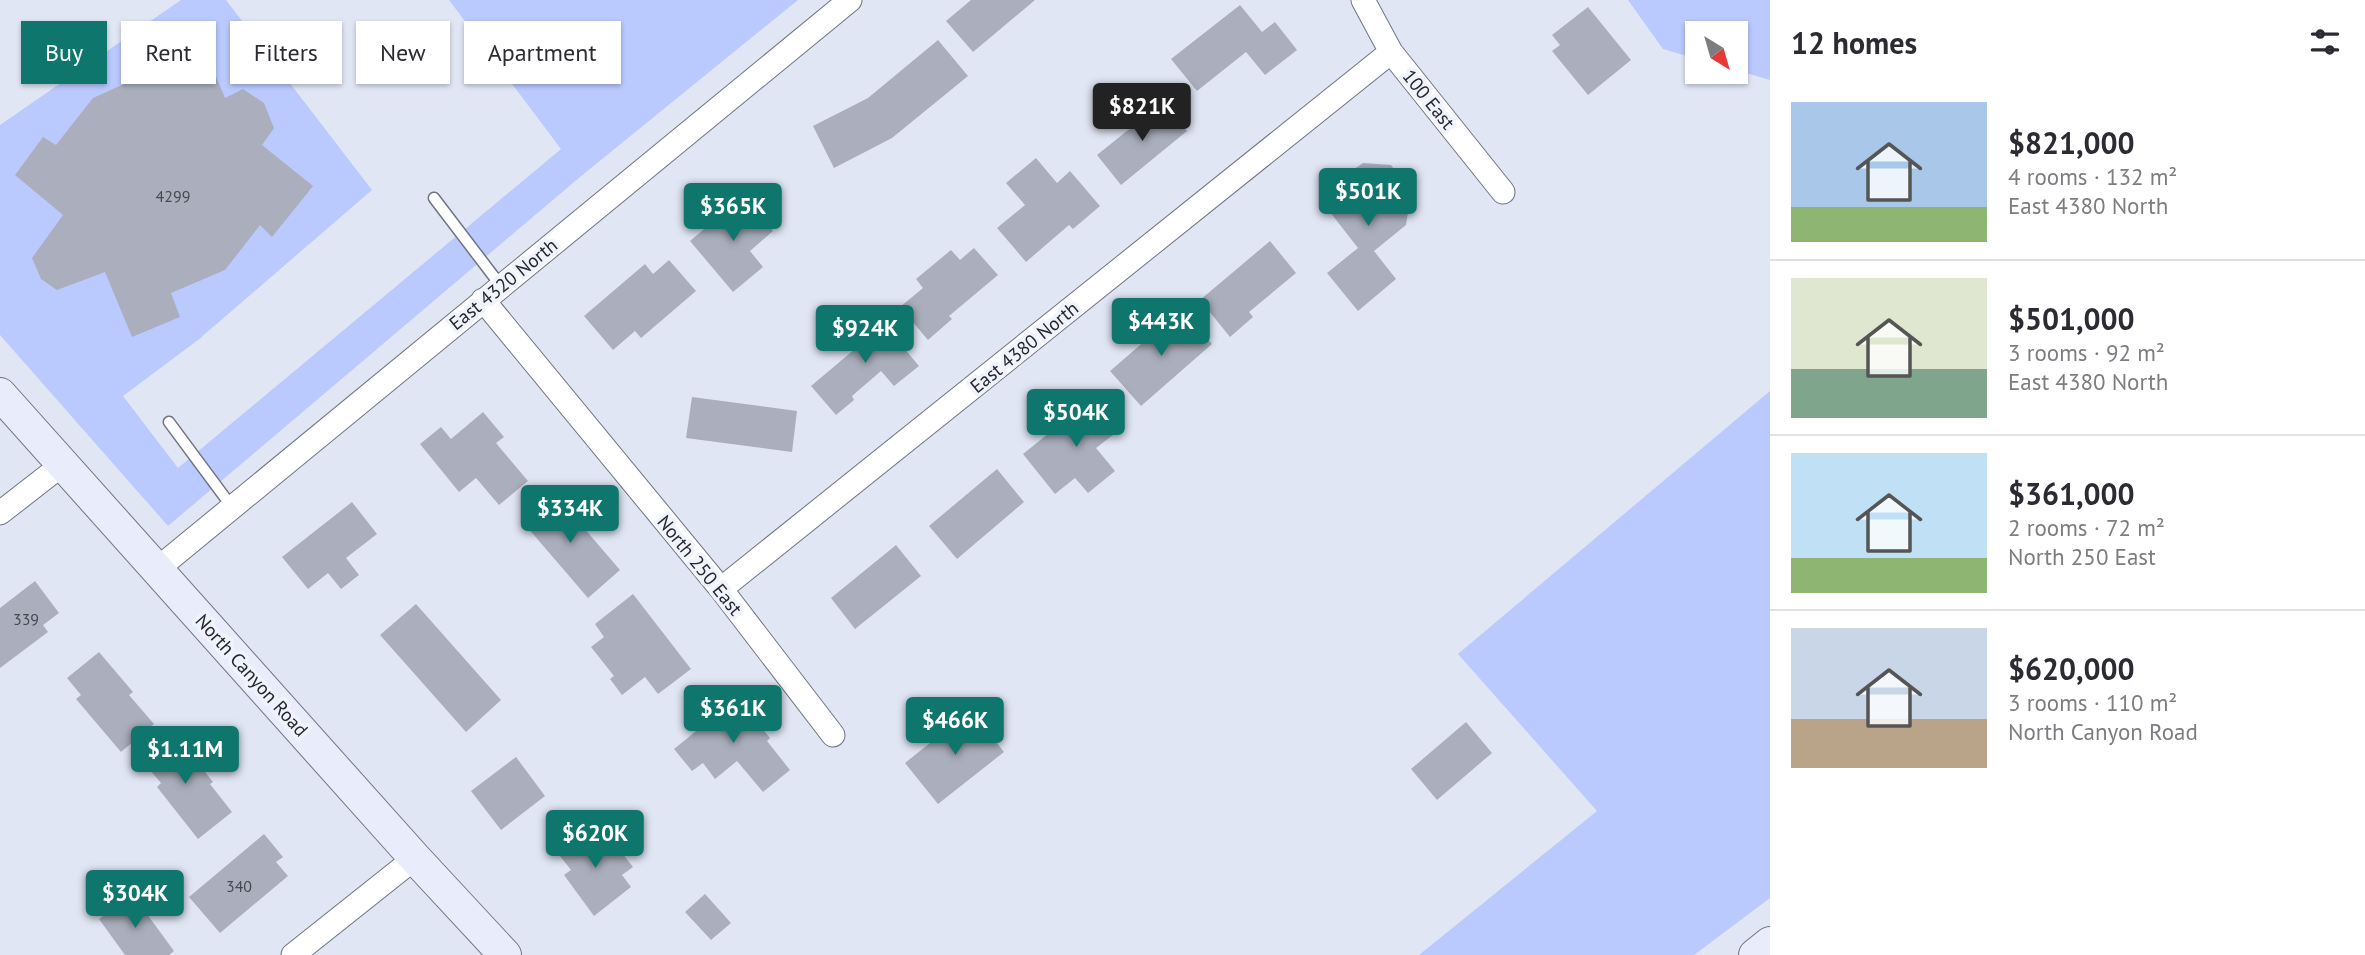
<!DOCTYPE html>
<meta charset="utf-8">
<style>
body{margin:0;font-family:"PT Sans",sans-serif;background:#f7f7f7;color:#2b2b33;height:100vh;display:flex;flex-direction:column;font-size:26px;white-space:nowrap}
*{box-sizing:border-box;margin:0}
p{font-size:23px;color:#7c7c81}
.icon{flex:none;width:38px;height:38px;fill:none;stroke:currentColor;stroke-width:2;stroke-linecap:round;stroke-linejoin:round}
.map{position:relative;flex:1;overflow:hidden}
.sheet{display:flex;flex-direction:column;background:#fff;width:595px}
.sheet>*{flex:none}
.guide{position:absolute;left:21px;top:21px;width:665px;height:63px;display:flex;gap:14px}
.needle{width:46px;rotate:143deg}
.tools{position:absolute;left:1685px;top:21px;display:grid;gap:14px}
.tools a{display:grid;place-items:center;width:63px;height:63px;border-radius:0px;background:#fff;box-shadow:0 2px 5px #0004;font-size:35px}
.price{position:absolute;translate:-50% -60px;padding:0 16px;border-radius:7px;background:#0f766e;color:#fff;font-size:23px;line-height:46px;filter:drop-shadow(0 2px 4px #0008)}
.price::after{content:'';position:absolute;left:50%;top:42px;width:21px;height:16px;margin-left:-10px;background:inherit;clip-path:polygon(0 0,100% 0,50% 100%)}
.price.on{background:#222;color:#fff}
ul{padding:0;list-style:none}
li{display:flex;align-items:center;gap:21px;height:175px;padding:0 21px}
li+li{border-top:2px solid #e1e1e2}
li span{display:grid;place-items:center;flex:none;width:196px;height:140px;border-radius:0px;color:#555}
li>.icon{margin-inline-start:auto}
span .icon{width:84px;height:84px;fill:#fffc;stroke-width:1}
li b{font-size:30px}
h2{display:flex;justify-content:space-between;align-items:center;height:84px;padding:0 21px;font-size:30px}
.pill{padding:0 24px;border-radius:0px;background:#fff;box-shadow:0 2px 5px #0004;font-size:24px;line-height:63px}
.pill.on{background:#0f766e;color:#fff}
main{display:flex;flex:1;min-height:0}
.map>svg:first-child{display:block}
</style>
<main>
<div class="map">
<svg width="1770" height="955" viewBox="0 0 1770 955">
<rect width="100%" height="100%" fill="#e1e6f5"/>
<path fill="#bac9fe" d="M181 0H226L372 190 198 340 123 396 178 468 561 149 449 0H798L580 177 168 526 0 335V125Z
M1628 0H1770V80L1736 70V33H1698L1697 59 1663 49Z
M1770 391V898L1694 955H1419L1597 811 1458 654Z"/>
<path fill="#abafbd" d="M971 0H1035L973 52 946 21Z
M1240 5 1262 32 1275 22 1297 50 1265 75 1246 52 1197 91 1171 59Z
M1588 7 1631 60 1588 95 1552 51 1560 45 1552 35Z
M938 40 968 76 892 138 834 168 813 126 868 98Z
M201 41 225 98 243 89 264 103 274 128 262 145 313 186 272 237 260 225 225 270 171 293 180 317 132 337 105 272 57 290 41 279 32 258 63 215 15 175 43 137 56 145 93 98 146 74 144 65Z
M1163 102 1187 131 1121 185 1097 155Z
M1036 158 1057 183 1070 171 1100 206 1073 229 1069 225 1026 262 997 228 1025 205 1006 183Z
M1363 163 1391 165 1411 194 1406 225 1374 251 1396 279 1358 311 1327 273 1358 248 1330 212 1334 183Z
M743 196 773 231 750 251 763 267 733 292 690 241Z
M1270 241 1296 273 1249 312 1253 317 1230 337 1200 300Z
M974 248 998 275 949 316 952 319 928 340 900 307 923 288 916 279 951 250 960 260Z
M669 260 696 291 641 338 635 331 613 350 584 316 645 264 653 274Z
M1182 309 1212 344 1141 406 1110 371Z
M874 312 919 366 894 386 881 371 852 396 854 400 836 415 811 386 862 343 851 331Z
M1096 395 1122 428 1096 448 1115 471 1088 493 1075 478 1055 494 1023 454Z
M692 397 797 411 792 452 686 438Z
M483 412 504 437 496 443 528 481 499 505 476 478 459 492 420 444 441 427 451 439Z
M997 469 1024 502 957 559 929 526Z
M553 492 620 570 588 598 521 520Z
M352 502 377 534 346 558 359 575 341 589 328 573 308 589 282 557Z
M896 545 921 576 855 629 831 598Z
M35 581 59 613 43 625 48 632 0 668V608Z
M633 594 691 669 658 694 645 677 622 695 610 679 614 676 591 647 604 637 595 624Z
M416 604 501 700 466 732 380 635Z
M99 652 133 692 129 695 154 724 121 752 76 699 81 695 67 678Z
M728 693 744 714 748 711 770 738 767 741 790 770 763 792 737 761 715 779 703 763 692 771 674 749 706 723 700 716Z
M971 710 1004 752 938 804 905 763Z
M1466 722 1492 753 1437 800 1411 769Z
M159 737 167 747 178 738 213 782 210 784 232 812 198 839 157 787 161 783 137 755Z
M516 757 545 796 501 830 471 791Z
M589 827 606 850 615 844 633 867 622 875 631 887 594 916 564 875 571 870 556 851Z
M264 834 283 857 276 862 288 876 220 933 189 897Z
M705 894 731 923 711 940 685 912Z
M133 895 174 951 169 955H125L99 919Z"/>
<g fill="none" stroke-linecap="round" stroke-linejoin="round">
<g stroke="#707481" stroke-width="13">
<path id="lane" d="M434 198 501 286
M169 422 232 507"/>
</g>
<g stroke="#707481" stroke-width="25">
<path id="street" d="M1363 0 1391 52 1503 192
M483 300 721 589 833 735
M0 513 63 464
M156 570 850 0
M721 589 1391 52
M293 955 415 858"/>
</g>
<g stroke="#707481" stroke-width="34">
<path id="secondary" d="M0 394 415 858 505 955
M1755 955 1770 943"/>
</g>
<use href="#lane" stroke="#fff" stroke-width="10"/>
<use href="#street" stroke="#fff" stroke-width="23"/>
<use href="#secondary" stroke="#e9edfb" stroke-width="32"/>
</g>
<g text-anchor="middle" stroke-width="7" stroke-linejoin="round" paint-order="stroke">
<g font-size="16" fill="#474951">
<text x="173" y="202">4299</text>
<text x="26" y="625">339</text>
<text x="239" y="892">340</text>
</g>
<g font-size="19" fill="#26272d" stroke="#f0f3fc">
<text transform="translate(1429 99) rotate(51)" y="7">100 East</text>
<text transform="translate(503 284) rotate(-39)" y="7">East 4320 North</text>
<text transform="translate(1024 347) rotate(-39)" y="7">East 4380 North</text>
<text transform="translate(700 565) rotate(51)" y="7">North 250 East</text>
<text transform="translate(252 675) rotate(48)" y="7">North Canyon Road</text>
</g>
</g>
</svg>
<div class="tools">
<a><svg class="needle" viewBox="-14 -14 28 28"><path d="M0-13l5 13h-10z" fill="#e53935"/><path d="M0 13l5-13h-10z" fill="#7c7c81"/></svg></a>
</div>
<b class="price on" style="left:1142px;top:143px">$821K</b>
<b class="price" style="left:1368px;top:228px">$501K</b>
<b class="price" style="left:733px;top:243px">$365K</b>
<b class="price" style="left:1161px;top:358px">$443K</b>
<b class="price" style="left:865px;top:365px">$924K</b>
<b class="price" style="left:1076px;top:449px">$504K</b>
<b class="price" style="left:570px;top:545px">$334K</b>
<b class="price" style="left:733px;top:745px">$361K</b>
<b class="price" style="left:955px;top:757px">$466K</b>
<b class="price" style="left:185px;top:786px">$1.11M</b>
<b class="price" style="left:595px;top:870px">$620K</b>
<b class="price" style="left:135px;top:930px">$304K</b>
<div class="guide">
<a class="pill on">Buy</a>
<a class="pill">Rent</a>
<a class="pill">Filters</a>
<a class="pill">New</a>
<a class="pill">Apartment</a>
</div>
</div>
<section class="sheet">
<h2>12 homes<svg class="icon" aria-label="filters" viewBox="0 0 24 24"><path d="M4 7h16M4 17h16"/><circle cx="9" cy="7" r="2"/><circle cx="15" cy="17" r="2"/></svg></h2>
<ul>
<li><span style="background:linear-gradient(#a9c7e8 75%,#8fb573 0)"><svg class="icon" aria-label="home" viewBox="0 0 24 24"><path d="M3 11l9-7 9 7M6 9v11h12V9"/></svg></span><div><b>$821,000</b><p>4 rooms · 132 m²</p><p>East 4380 North</p></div></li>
<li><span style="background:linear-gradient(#dfe7d0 65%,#7fa58c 0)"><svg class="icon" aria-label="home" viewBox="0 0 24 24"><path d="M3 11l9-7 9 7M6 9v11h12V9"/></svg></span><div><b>$501,000</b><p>3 rooms · 92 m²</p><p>East 4380 North</p></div></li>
<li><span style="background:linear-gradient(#bfe0f5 75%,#8fb573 0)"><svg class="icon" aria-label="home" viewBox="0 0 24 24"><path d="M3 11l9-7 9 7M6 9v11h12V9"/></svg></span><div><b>$361,000</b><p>2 rooms · 72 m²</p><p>North 250 East</p></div></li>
<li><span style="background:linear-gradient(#c9d6e8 65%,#b9a48a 0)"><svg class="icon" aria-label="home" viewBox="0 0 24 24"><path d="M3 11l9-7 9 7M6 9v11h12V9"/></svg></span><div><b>$620,000</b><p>3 rooms · 110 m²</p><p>North Canyon Road</p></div></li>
</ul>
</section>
</main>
